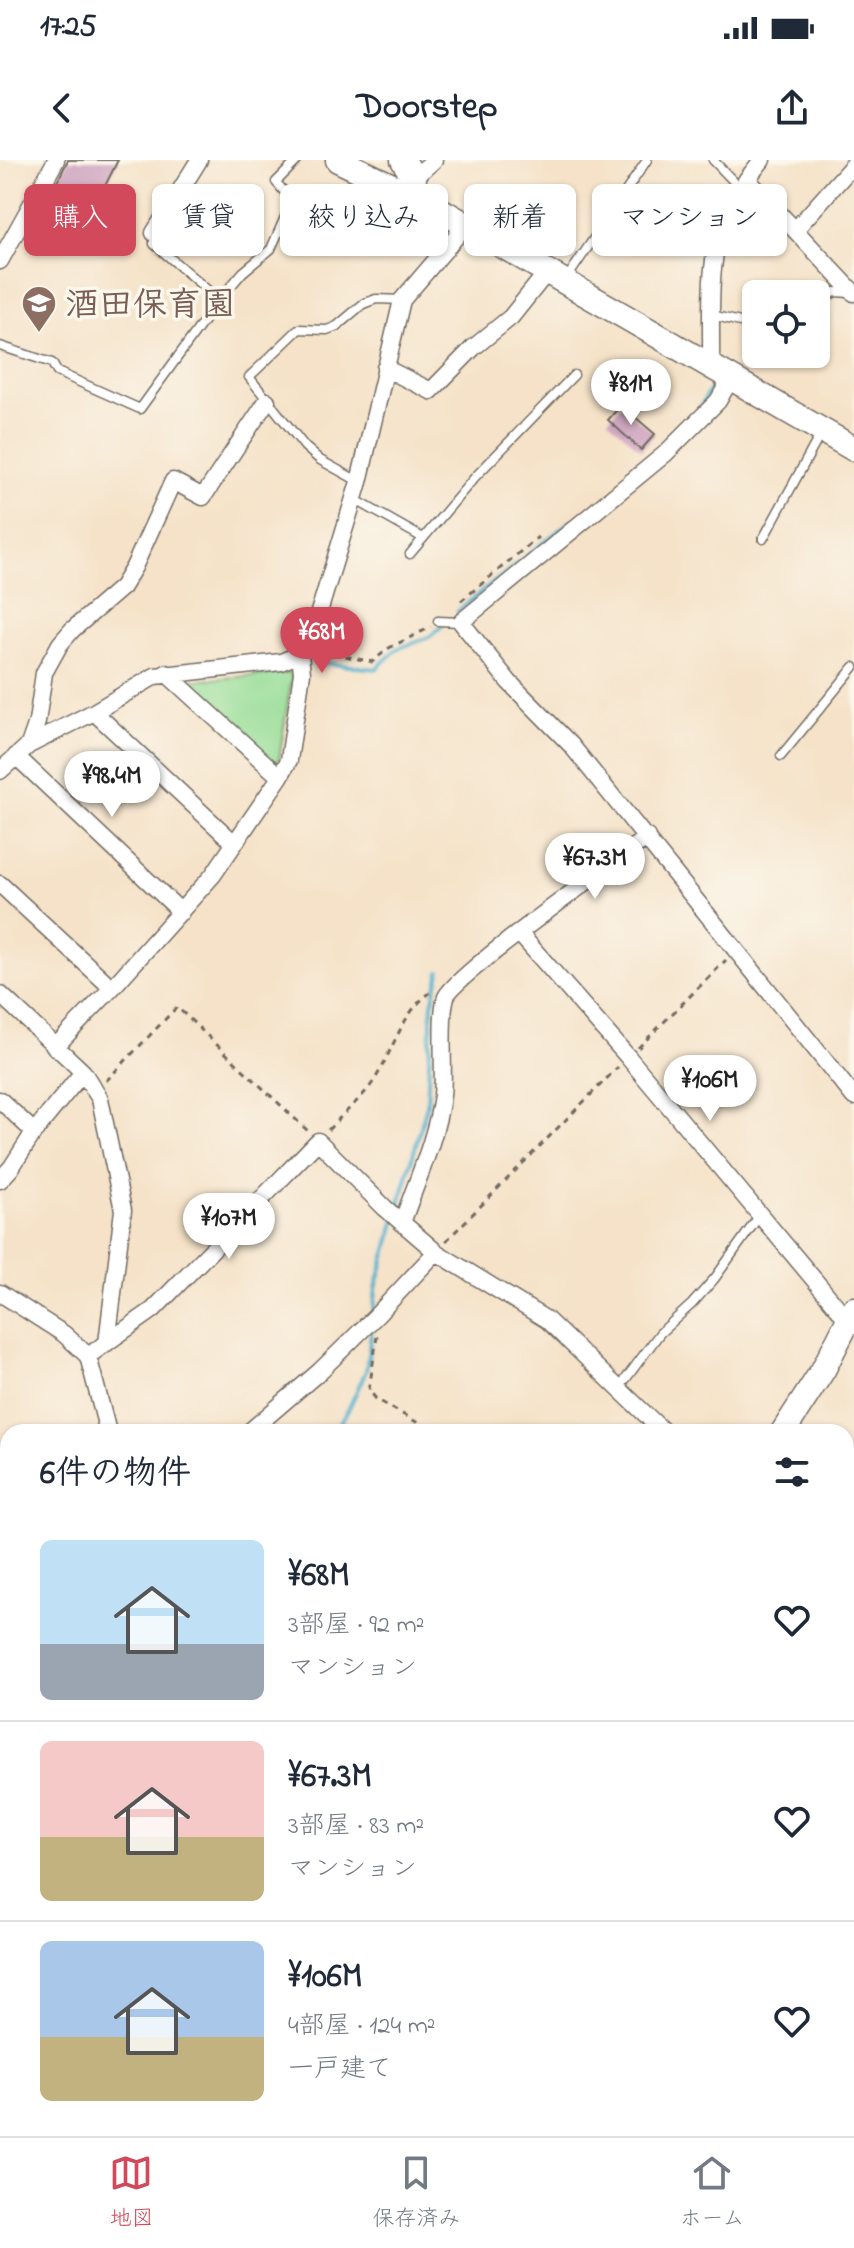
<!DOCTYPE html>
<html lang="ja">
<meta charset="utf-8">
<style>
body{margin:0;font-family:"Indie Flower","Klee One",sans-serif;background:#f6f6f7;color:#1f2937;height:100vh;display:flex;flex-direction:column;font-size:30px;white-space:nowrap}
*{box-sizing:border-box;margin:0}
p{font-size:26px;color:#747a83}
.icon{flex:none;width:44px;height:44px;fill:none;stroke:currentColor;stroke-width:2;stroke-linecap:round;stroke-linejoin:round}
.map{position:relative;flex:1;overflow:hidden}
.side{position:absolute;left:0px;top:1264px;width:854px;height:712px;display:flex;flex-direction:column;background:#fff;border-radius:24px 24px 0 0;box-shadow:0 2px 6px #0004}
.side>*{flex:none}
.guide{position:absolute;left:24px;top:24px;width:806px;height:72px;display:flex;gap:16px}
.fabs{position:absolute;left:742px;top:120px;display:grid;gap:16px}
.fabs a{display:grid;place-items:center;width:88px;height:88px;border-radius:12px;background:#fff;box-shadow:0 2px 6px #0004;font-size:40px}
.price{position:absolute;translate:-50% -68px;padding:0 18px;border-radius:28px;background:#fff;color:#222;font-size:26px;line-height:52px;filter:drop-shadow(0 2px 4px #0008)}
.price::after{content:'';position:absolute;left:50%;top:48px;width:24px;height:18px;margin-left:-12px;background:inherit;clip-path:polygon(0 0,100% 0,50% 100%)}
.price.active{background:#d1495b;color:#fff}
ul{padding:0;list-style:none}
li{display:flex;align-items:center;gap:24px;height:200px;padding:0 40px}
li+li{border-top:2px solid #e0e1e3}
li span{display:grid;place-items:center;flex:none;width:224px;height:160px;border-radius:12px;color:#555}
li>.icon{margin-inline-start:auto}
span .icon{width:96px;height:96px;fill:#fffc;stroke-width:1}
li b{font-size:34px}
h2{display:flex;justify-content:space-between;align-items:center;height:96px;padding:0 40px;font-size:34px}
.chip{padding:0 28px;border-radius:12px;background:#fff;box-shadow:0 2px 6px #0004;font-size:28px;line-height:72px}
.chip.active{background:#d1495b;color:#fff}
.status{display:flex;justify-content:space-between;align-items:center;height:56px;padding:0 40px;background:#fff;direction:ltr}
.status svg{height:22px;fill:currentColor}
header{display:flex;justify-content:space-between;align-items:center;height:104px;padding:0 40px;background:#fff;font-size:36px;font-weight:700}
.tab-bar{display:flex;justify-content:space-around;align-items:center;height:112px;border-top:2px solid #e0e1e3;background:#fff;font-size:22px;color:#747a83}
.tab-bar a{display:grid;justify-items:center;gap:4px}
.tab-bar .active{color:#d1495b}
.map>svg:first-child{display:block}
</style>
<div class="status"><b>17:25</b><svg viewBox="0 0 49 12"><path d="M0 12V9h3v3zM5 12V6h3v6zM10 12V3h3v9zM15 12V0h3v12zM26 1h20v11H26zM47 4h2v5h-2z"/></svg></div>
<header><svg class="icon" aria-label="back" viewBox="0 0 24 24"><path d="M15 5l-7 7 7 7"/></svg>Doorstep<svg class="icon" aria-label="share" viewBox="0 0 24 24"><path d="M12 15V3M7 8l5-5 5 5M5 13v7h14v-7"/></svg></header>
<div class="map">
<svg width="854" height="1976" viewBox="0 0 854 1976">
<rect width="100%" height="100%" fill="#fbf7ec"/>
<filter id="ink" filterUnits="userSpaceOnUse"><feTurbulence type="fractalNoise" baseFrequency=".0125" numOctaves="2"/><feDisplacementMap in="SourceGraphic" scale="16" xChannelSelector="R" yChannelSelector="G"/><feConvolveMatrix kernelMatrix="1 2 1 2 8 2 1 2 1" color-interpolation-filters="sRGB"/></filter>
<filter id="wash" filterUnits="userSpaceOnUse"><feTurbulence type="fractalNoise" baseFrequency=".006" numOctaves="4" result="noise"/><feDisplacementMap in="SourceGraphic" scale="32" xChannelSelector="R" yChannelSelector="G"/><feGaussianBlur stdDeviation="1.8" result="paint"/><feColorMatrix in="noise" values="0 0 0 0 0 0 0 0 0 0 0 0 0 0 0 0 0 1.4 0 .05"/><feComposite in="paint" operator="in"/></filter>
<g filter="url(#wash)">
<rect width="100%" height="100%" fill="#f5e2c8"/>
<path fill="#97dd96" stroke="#618460" stroke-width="2" d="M290 513 292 516 279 599 273 607 186 521Z"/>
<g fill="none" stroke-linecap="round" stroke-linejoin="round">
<path stroke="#4fb0ce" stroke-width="4" d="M699 250 714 222
M458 451 572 360
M315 502 376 509 397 489 429 477 442 467
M397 1053 427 945 432 844 440 811
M374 1150 376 1128 395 1062
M334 1272 348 1250 366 1211 372 1167
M0 1913 8 1901
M352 1968 358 1976"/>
</g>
<g id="blocks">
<path fill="#cfa5c0" d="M68 0H118L95 46 55 26Z
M621 245 655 274 641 290 608 260Z"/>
</g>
</g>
<g filter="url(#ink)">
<use href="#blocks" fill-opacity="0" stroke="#726b62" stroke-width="2"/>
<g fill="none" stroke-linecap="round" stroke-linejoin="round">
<g stroke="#726b62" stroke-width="11">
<path id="lane" d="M713 0 740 28
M154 73V84L219 140
M565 121 647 0
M816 145 835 132 851 133
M712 155 756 166
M0 186 52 203 57 212 140 249 219 140 243 112 271 89 292 41 276 22 298 0
M358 321 320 300 305 287 249 217 299 169 327 170 337 166 363 144 376 139 402 140
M354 339 423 378
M763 379 820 275
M410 394 475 317 574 215
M438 461 461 462
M781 596 854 507
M619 1228 660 1173 692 1144 715 1118 760 1055
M846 1877 854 1880"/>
</g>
<g stroke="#726b62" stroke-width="19">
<path id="street" d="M414 18 434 0
M747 19 854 133
M795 70 854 4
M154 73 199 0
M0 101 56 0
M711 207C712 157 706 99 727 52 736 34 749 16 762 0
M385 208 431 231 473 188 511 157 547 112
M731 218 718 241 665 294 461 462 509 522 571 585 854 937
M166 513 280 617
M94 552 234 683
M29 585 37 562 44 513 60 484 72 470 122 427 134 407 173 321 203 337 267 241
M16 596 181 752
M0 611 29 585 94 552 155 516 281 502 300 494
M0 724 112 828
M519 773 628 897 852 1165
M0 834 83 912 34 972 11 1008 0 1020
M55 887 112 828 213 715 280 617 289 600 302 513 300 494 311 478 359 322 402 140 466 65
M83 912 100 939 123 1050 107 1183
M0 940 34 972
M402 1063C416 1023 437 976 442 935 445 908 439 859 446 837 453 816 619 699 647 677
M0 1133 64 1174 88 1196 108 1272
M88 1196 153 1150 318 981 385 1048 436 1092 547 1160 664 1272
M249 1272 320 1211 377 1155 436 1092
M846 1493 854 1504
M846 1706 854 1697
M0 1791 8 1795
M605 1976 611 1968"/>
</g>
<g stroke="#726b62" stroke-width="27">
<path id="secondary" d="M338 0 430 44 854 289
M403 0 414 18 412 35
M783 1272 823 1210 854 1149
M317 1976 320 1968"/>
</g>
<path stroke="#726b62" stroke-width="3" stroke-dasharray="6 6" stroke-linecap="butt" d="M461 441 538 377
M322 491 372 502 389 488 431 467
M638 888 726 800
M106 921 177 847 309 972
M328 970C341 956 356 943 368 929 391 900 399 854 430 833
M446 1081 618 907
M377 1176 369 1230 376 1239 434 1272
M0 1610 8 1598
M135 1976 139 1968"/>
<use href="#lane" stroke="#fff" stroke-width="8"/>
<use href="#street" stroke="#fff" stroke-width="16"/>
<use href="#secondary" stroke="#fff" stroke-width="24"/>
</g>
</g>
<defs>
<g id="school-pin" transform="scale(1.8)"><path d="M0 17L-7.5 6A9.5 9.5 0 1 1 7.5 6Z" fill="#8d6e63" stroke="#fbf7ec"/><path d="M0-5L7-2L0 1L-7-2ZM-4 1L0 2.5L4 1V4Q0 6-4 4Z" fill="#fff"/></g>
</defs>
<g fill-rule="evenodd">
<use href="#school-pin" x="39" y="143"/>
</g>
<g text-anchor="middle" stroke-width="7" stroke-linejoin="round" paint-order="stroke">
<g font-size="34" font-weight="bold" fill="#785e54" stroke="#fbf7ec" text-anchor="start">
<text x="65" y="155">酒田保育園</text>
</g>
</g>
</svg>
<div class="fabs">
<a><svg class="icon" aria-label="locate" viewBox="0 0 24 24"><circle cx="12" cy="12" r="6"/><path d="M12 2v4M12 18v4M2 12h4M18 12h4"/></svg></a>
</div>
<b class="price" style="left:631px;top:267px">¥81M</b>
<b class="price active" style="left:322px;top:515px">¥68M</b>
<b class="price" style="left:112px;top:659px">¥98.4M</b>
<b class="price" style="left:595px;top:741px">¥67.3M</b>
<b class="price" style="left:710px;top:963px">¥106M</b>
<b class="price" style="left:229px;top:1101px">¥107M</b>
<div class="guide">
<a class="chip active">購入</a>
<a class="chip">賃貸</a>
<a class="chip">絞り込み</a>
<a class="chip">新着</a>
<a class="chip">マンション</a>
</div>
<section class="side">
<h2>6件の物件<svg class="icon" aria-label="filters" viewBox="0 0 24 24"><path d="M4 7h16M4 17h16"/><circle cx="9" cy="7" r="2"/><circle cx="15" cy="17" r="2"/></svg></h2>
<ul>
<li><span style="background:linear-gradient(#bfe0f5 65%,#9aa5b1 0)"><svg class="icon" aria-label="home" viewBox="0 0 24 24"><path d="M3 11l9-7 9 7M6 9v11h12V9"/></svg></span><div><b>¥68M</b><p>3部屋 · 92 m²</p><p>マンション</p></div><svg class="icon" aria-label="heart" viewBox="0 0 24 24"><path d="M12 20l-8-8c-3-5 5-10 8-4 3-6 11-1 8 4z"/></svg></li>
<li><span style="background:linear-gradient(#f6c9c9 60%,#c2b280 0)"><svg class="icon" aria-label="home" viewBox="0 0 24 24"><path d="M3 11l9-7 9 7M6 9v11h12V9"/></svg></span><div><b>¥67.3M</b><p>3部屋 · 83 m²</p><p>マンション</p></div><svg class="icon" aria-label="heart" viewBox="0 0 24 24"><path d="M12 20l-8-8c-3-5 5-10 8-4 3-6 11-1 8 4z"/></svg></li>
<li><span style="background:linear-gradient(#a9c7e8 60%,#c2b280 0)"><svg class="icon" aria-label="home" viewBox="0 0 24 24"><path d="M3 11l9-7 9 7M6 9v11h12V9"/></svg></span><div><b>¥106M</b><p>4部屋 · 124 m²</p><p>一戸建て</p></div><svg class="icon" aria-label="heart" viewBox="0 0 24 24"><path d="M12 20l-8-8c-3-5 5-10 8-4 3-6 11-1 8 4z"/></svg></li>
</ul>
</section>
</div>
<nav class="tab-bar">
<a class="active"><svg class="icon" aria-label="map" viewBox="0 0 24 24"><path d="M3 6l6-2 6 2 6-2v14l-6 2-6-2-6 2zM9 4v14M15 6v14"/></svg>地図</a>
<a><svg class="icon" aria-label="saved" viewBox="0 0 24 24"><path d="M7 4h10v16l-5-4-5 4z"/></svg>保存済み</a>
<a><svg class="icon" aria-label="home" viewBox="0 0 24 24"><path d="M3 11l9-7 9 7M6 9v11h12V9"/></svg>ホーム</a>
</nav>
